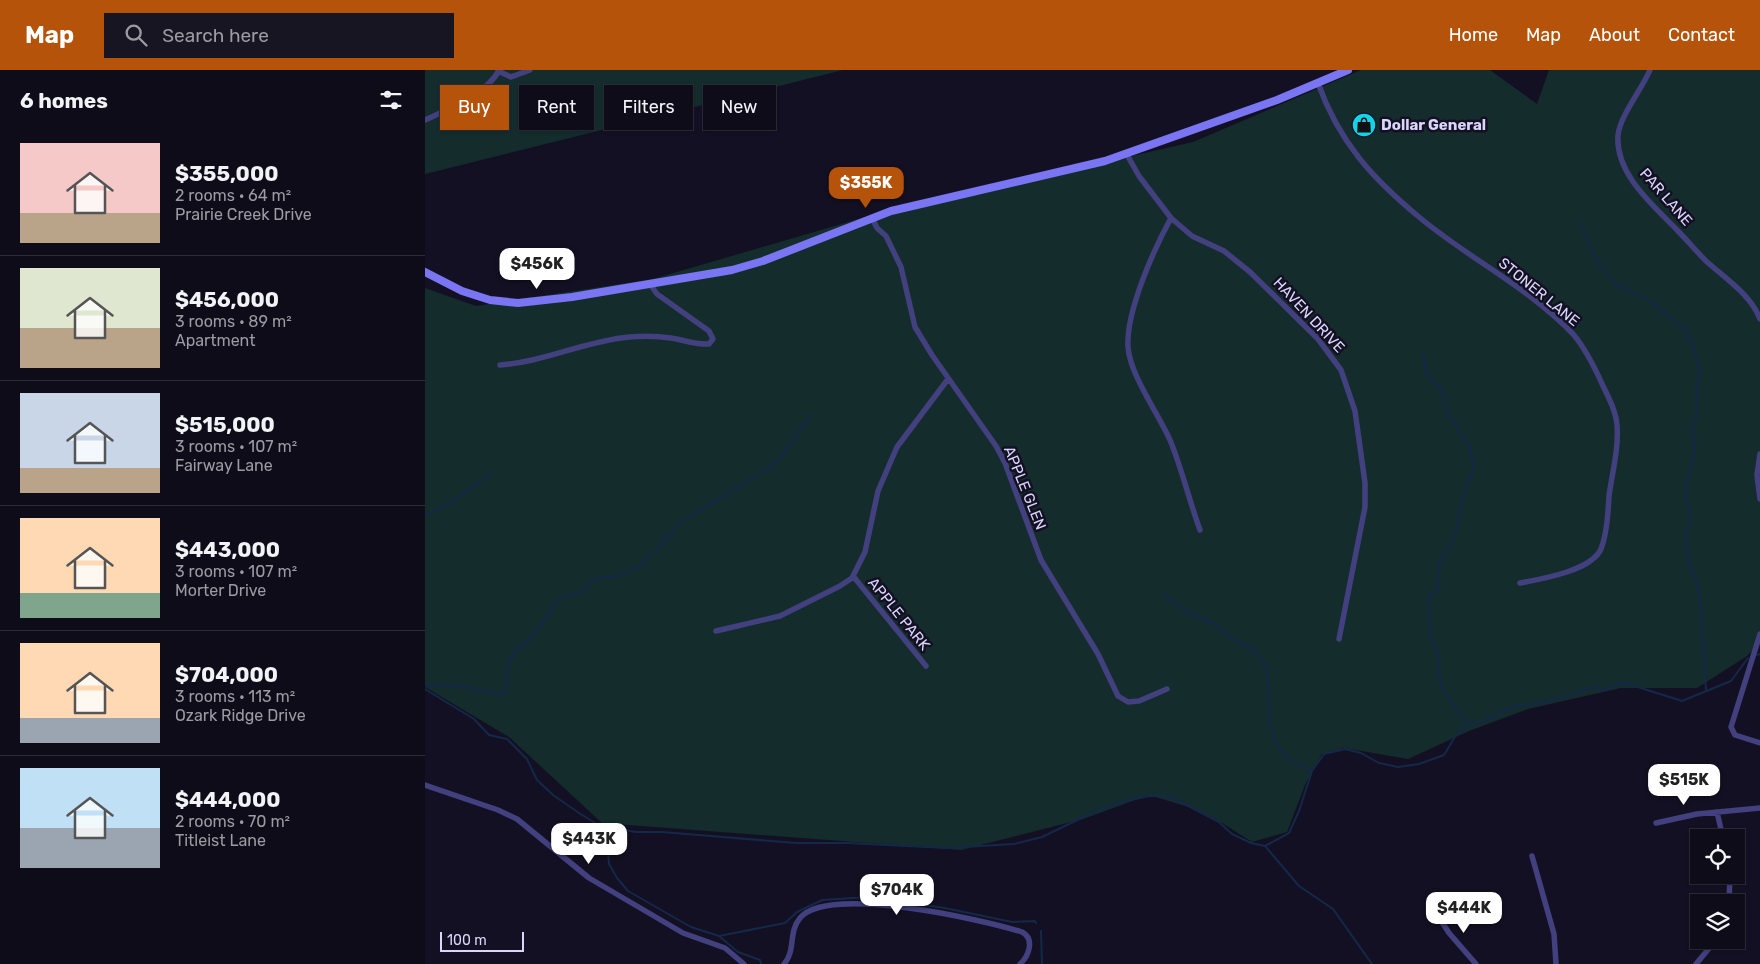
<!DOCTYPE html>
<meta charset="utf-8">
<style>
body{margin:0;font-family:Rubik,sans-serif;background:#181523;color:#f1f3f6;height:100vh;display:flex;flex-direction:column;font-size:19px;white-space:nowrap}
*{box-sizing:border-box;margin:0}
p{font-size:16px;color:#9b9ba2}
.icon{flex:none;width:28px;height:28px;fill:none;stroke:currentColor;stroke-width:2;stroke-linecap:round;stroke-linejoin:round}
.map{position:relative;flex:1;overflow:hidden}
.panel{display:flex;flex-direction:column;background:#0f0c1a;width:425px}
.panel>*{flex:none}
.top-card{position:absolute;left:15px;top:15px;width:475px;height:45px;display:flex;gap:10px}
.fabs{position:absolute;left:1265px;top:759px;display:grid;gap:10px}
.fabs a{display:grid;place-items:center;width:55px;height:55px;border-radius:0px;background:#0f0c1a;box-shadow:0 1px 4px #0004,0 0 0 1px #2f2c39;font-size:25px}
.scale{position:absolute;left:15px;bottom:12px;width:84px;box-sizing:border-box;padding-left:5px;border:2px solid #dad6fb;border-top:0;font-size:14px;line-height:18px;white-space:nowrap;color:#dad6fb;-webkit-text-stroke:4px #141023;paint-order:stroke}
.price{position:absolute;translate:-50% -42px;padding:0 11px;border-radius:10px;background:#fff;color:#222;font-size:16px;line-height:32px;filter:drop-shadow(0 1px 2px #0008)}
.price::after{content:'';position:absolute;left:50%;top:30px;width:15px;height:11px;margin-left:-8px;background:inherit;clip-path:polygon(0 0,100% 0,50% 100%)}
.price.current{background:#b45309;color:#fff}
ul{padding:0;list-style:none}
li{display:flex;align-items:center;gap:15px;height:125px;padding:0 20px}
li+li{border-top:1px solid #2f2c39}
li span{display:grid;place-items:center;flex:none;width:140px;height:100px;border-radius:0px;color:#555}
li>.icon{margin-inline-start:auto}
span .icon{width:60px;height:60px;fill:#fffc;stroke-width:1}
li b{font-size:21px}
h2{display:flex;justify-content:space-between;align-items:center;height:60px;padding:0 20px;font-size:21px}
.chip{padding:0 18px;border-radius:0px;background:#0f0c1a;box-shadow:0 1px 4px #0004,0 0 0 1px #2f2c39;font-size:18px;line-height:45px}
.chip.current{background:#b45309;color:#fff}
header{display:flex;align-items:center;gap:30px;box-sizing:border-box;height:70px;padding:0 25px;background:#b45309;color:#fff}
header strong{font-size:24px}
nav{display:flex;gap:28px;margin-inline-start:auto;font-size:18px}
.search{width:350px;height:45px;background:#181523;display:flex;align-items:center;gap:12px;box-sizing:border-box;padding:0 18px;border-radius:0px;color:#9b9ba2;font-size:19px}
main{display:flex;flex:1;min-height:0}
.map>svg:first-child{display:block}
</style>
<header>
<strong>Map</strong>
<div class="search"><svg class="icon" aria-label="search" viewBox="0 0 24 24"><circle cx="10" cy="10" r="6"/><path d="M15 15l6 6"/></svg>Search here</div>
<nav><a>Home</a><a>Map</a><a>About</a><a>Contact</a></nav>
</header>
<main>
<section class="panel">
<h2>6 homes<svg class="icon" aria-label="filters" viewBox="0 0 24 24"><path d="M4 7h16M4 17h16"/><circle cx="9" cy="7" r="2"/><circle cx="15" cy="17" r="2"/></svg></h2>
<ul>
<li><span style="background:linear-gradient(#f6c9c9 70%,#b9a48a 0)"><svg class="icon" aria-label="home" viewBox="0 0 24 24"><path d="M3 11l9-7 9 7M6 9v11h12V9"/></svg></span><div><b>$355,000</b><p>2 rooms · 64 m²</p><p>Prairie Creek Drive</p></div></li>
<li><span style="background:linear-gradient(#dfe7d0 60%,#b9a48a 0)"><svg class="icon" aria-label="home" viewBox="0 0 24 24"><path d="M3 11l9-7 9 7M6 9v11h12V9"/></svg></span><div><b>$456,000</b><p>3 rooms · 89 m²</p><p>Apartment</p></div></li>
<li><span style="background:linear-gradient(#c9d6e8 75%,#b9a48a 0)"><svg class="icon" aria-label="home" viewBox="0 0 24 24"><path d="M3 11l9-7 9 7M6 9v11h12V9"/></svg></span><div><b>$515,000</b><p>3 rooms · 107 m²</p><p>Fairway Lane</p></div></li>
<li><span style="background:linear-gradient(#ffd9b3 75%,#7fa58c 0)"><svg class="icon" aria-label="home" viewBox="0 0 24 24"><path d="M3 11l9-7 9 7M6 9v11h12V9"/></svg></span><div><b>$443,000</b><p>3 rooms · 107 m²</p><p>Morter Drive</p></div></li>
<li><span style="background:linear-gradient(#ffd9b3 75%,#9aa5b1 0)"><svg class="icon" aria-label="home" viewBox="0 0 24 24"><path d="M3 11l9-7 9 7M6 9v11h12V9"/></svg></span><div><b>$704,000</b><p>3 rooms · 113 m²</p><p>Ozark Ridge Drive</p></div></li>
<li><span style="background:linear-gradient(#bfe0f5 60%,#9aa5b1 0)"><svg class="icon" aria-label="home" viewBox="0 0 24 24"><path d="M3 11l9-7 9 7M6 9v11h12V9"/></svg></span><div><b>$444,000</b><p>2 rooms · 70 m²</p><p>Titleist Lane</p></div></li>
</ul>
</section>
<div class="map">
<svg width="1335" height="894" viewBox="0 0 1335 894">
<rect width="100%" height="100%" fill="#141023"/>
<path fill="#142c2c" d="M0 0H418L0 104Z
M936 0H1065L1112 34 1124 0H1335V573L1322 586 1272 618H1196L1103 639 1044 661 983 689 919 678 897 684 880 715 862 762 827 772 794 751 770 739 724 725 658 749 536 780 177 753 84 667 0 617V218L51 236 228 209 447 145 768 72Z"/>
<g fill="none" stroke-linecap="round" stroke-linejoin="round">
<path stroke="#142849" stroke-width="2" d="M1154 152 1169 186 1191 215 1221 228 1238 241 1261 261 1268 275 1275 300 1271 321 1272 345 1267 359 1270 377 1260 425 1265 440 1261 473 1264 493 1272 512 1276 539 1281 620
M998 284 1002 305 1017 320 1023 343 1045 378 1049 400 1042 413 1028 470 1014 493 1013 518 1003 530 1006 567 1013 583 1014 604 1018 620 1043 655
M0 445 22 435 67 403
M739 524 761 541 789 554 808 569 829 580 842 598 845 655 851 673 862 687 886 701
M1332 585 1335 584
M0 614 44 617 78 625 82 613 83 590C101 573 121 552 132 529L159 521C164 506 181 507 195 506 201 500 208 501 214 496 221 489 227 482 236 476L238 466 247 463 254 453 342 399 356 387 385 345
M0 619 49 649 64 665 82 669 102 689 112 710 128 725 154 743 175 756 211 762H237L371 773H423L522 778 589 774 617 767 671 741 696 732 724 726H744L794 752 807 764 826 773 840 776 864 763 874 741 887 701 899 684 920 679 936 683 954 693 973 697 994 694 1019 685 1031 665 1043 655 1060 650 1093 635 1117 633 1169 617 1180 620 1197 612 1257 631 1306 611 1323 588
M175 756 182 769 184 794 192 808 203 821 266 857 294 866 313 882 335 890 336 894
M840 776 874 816 908 839 947 894
M616 861 617 894
M294 866 360 853 372 842 397 830 443 827 520 838 587 852 610 851 611 853"/>
<path stroke="#42407e" stroke-width="5.5" d="M1225 0C1217 19 1195 46 1193 65 1190 104 1228 135 1252 160 1262 170 1271 181 1281 191 1301 209 1325 224 1335 249
M73 1 86 7 105 0
M893 13C914 72 947 108 994 147 1043 188 1103 217 1148 264 1161 279 1170 298 1178 316 1184 328 1191 342 1192 355 1194 379 1187 403 1184 426 1183 443 1182 463 1176 479 1166 501 1116 509 1095 513
M0 50C21 40 64 22 74 0
M701 83 714 106 746 148 767 166 799 181 825 202 893 269 916 300 930 341 940 413V437L914 569
M447 148 452 158 461 166 476 197 490 257 507 285 571 376 580 393 616 490 673 584 693 626 703 632 714 631 742 619
M746 148C729 179 701 241 703 277 705 305 733 343 745 370 757 399 764 430 775 460
M75 295C119 292 160 271 204 267 217 266 233 266 246 268 259 270 271 275 284 274L288 269 284 261 232 224 225 214
M1335 384 1332 405 1335 429
M428 506 501 596
M291 561 355 546 415 516 427 508 440 482 453 421 472 377 523 309
M1335 564 1306 657 1310 665 1335 673
M0 715 73 740 92 749 164 808 258 863 300 878 319 894
M1292 742 1298 768
M1231 753 1272 744 1335 738
M1107 786 1129 864 1131 894
M1304 832 1305 805
M1013 846 1024 863 1051 894
M359 894C371 881 363 862 375 848 402 814 559 850 597 862 610 869 604 886 595 894
M1271 894 1291 870"/>
<path stroke="#7975f3" stroke-width="8" d="M0 202 37 221 65 230 93 233 147 227 307 200 338 191 466 141 680 91 852 30 923 0"/>
</g>
<defs>
<g id="shop-disc" transform="scale(1.25)"><circle r="9.5" fill="#15d2e8" stroke="#141023"/><path d="M-5-2.5h2.3a2.7 3.5 0 0 1 5.4 0H5L5.5 6h-11ZM-1.5-2.5h3a1.5 2.3 0 0 0-3 0Z" fill="#111"/></g>
</defs>
<g fill-rule="evenodd">
<use href="#shop-disc" x="939" y="55"/>
</g>
<g text-anchor="middle" stroke-width="5" stroke-linejoin="round" paint-order="stroke">
<g font-size="15" font-weight="bold" fill="#dad6fb" stroke="#141023" text-anchor="start">
<text x="956" y="60">Dollar General</text>
</g>
<g font-size="15" fill="#dad6fb" stroke="#141023">
<text transform="translate(1241 127) rotate(49)" y="5">PAR LANE</text>
<text transform="translate(1114 222) rotate(39)" y="5">STONER LANE</text>
<text transform="translate(884 245) rotate(47)" y="5">HAVEN DRIVE</text>
<text transform="translate(600 418) rotate(68)" y="5">APPLE GLEN</text>
<text transform="translate(474 544) rotate(51)" y="5">APPLE PARK</text>
</g>
</g>
</svg>
<div class="fabs">
<a><svg class="icon" aria-label="locate" viewBox="0 0 24 24"><circle cx="12" cy="12" r="6"/><path d="M12 2v4M12 18v4M2 12h4M18 12h4"/></svg></a>
<a><svg class="icon" aria-label="layers" viewBox="0 0 24 24"><path d="M12 4l9 5-9 5-9-5zM3 14l9 5 9-5"/></svg></a>
</div>
<div class="scale">100 m</div>
<b class="price current" style="left:441px;top:139px">$355K</b>
<b class="price" style="left:112px;top:220px">$456K</b>
<b class="price" style="left:1259px;top:736px">$515K</b>
<b class="price" style="left:164px;top:795px">$443K</b>
<b class="price" style="left:472px;top:846px">$704K</b>
<b class="price" style="left:1039px;top:864px">$444K</b>
<div class="top-card">
<a class="chip current">Buy</a>
<a class="chip">Rent</a>
<a class="chip">Filters</a>
<a class="chip">New</a>
</div>
</div>
</main>
